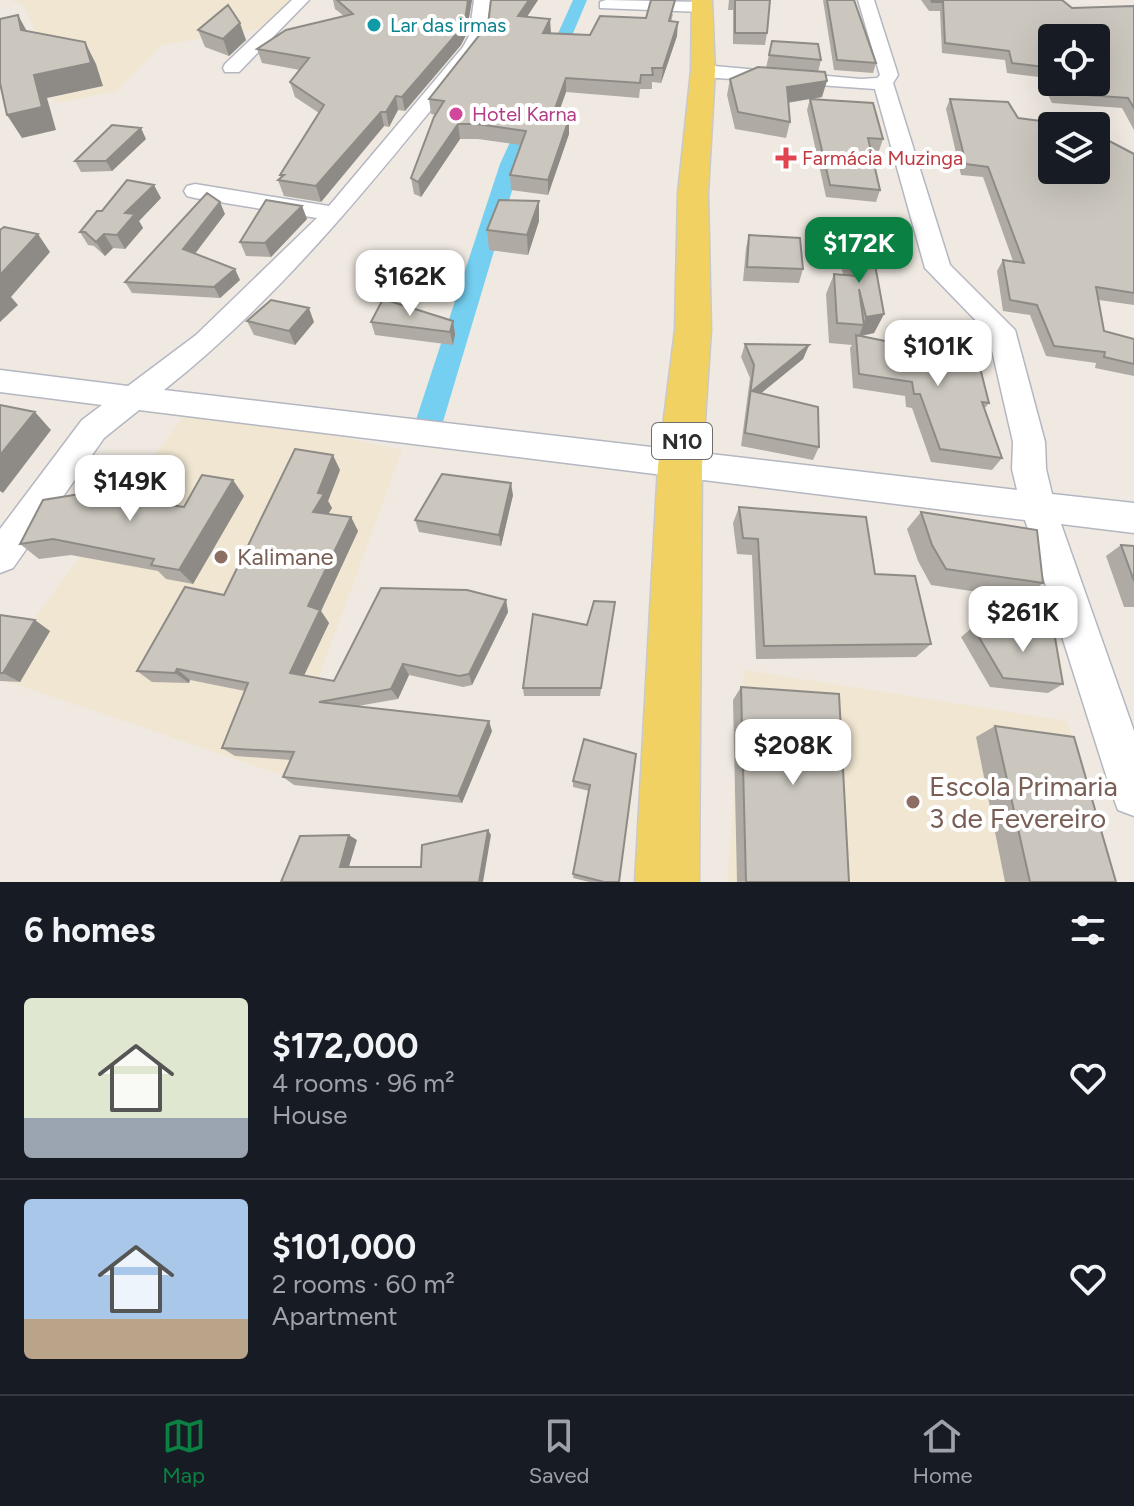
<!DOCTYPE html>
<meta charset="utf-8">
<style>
body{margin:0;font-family:Figtree,sans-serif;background:#20242c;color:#f1f3f6;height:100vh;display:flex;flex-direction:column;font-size:30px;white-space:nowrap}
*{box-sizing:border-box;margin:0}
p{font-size:26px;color:#9ea1a6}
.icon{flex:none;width:44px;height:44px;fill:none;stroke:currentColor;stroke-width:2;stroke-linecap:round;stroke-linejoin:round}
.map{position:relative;height:882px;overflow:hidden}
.panel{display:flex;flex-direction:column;background:#171b24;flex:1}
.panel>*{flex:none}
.fabs{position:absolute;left:1038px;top:24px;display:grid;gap:16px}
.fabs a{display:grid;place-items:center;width:72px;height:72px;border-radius:8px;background:#171b24;box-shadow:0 8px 32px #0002;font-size:40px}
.price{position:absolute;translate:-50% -68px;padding:0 18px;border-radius:16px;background:#fff;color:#222;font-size:26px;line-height:52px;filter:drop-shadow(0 2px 4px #0008)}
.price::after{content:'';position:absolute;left:50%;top:48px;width:24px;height:18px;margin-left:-12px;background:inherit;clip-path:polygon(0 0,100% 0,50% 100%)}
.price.on{background:#0b8043;color:#fff}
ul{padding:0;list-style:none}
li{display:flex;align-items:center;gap:24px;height:200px;padding:0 24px}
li+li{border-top:2px solid #363941}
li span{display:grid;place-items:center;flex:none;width:224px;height:160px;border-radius:8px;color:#555}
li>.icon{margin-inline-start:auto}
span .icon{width:96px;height:96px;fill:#fffc;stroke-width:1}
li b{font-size:34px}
h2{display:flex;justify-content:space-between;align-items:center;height:96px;padding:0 24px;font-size:34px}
.tabs{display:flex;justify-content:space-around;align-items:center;height:112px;border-top:2px solid #363941;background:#171b24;font-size:22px;color:#9ea1a6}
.tabs a{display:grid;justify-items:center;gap:4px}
.tabs .on{color:#0b8043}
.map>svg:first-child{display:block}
</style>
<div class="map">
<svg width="1134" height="882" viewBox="0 0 1134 882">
<rect width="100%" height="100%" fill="#efe9e1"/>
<path fill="#f0e6d1" d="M10 0H293L265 28 162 45 117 91 56 103 33 25 23 5Z
M192 405 402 450 283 775 0 679V665Z
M744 670 1067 721 1117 882H727Z"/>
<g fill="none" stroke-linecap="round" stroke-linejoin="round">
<path fill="#75cff0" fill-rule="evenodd" d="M573 0H587L558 69 556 72H544L542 69Z
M533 107 542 112 520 164 439 435 435 443 425 446 415 443 411 435 500 164 524 112Z"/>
<g stroke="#b4b7c1" stroke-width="3">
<path id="minor" d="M292 0H309L239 72H225L223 68 225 64Z
M474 0H490L487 36 477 53C380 173 286 293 164 390L1017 490 1012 469 1013 442 988 333 925 268 875 89 703 77 694 71 703 65 861 79 877 78 880 75 858 0H874L898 75 893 83 950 265 1015 330 1045 442 1046 469 1052 494 1134 503V533L1061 524 1134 731V816L1118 810 1112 794 1025 520 139 410 104 438 13 568 0 573V529L82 420 102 405 0 392V370L128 386 196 335 317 218 195 198 187 196 184 191 187 186 195 184 329 206 463 47 469 36Z
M606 0 702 2 710 7 702 12 600 8V2Z"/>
</g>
<g stroke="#c9c9c9" stroke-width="3">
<path id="major" d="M692 0H712L715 71 708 193 711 330 702 466 699 882H635L658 466 675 330 678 193 691 71Z"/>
</g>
<use href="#minor" fill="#fff" fill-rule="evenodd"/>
<use href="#major" fill="#f2d163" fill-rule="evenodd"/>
</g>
<path fill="#afaba4" d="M333 0H472L466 35 461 45 405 111 398 110 389 127 384 126 321 202 284 196 278 180 281 178 280 175 319 113 295 97 290 82 300 70 262 63 257 49 344 16 335 9Z
M491 0H538L527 16 550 33 590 35 646 18 673 14 671 22 677 36 661 83 652 82V89H640L639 98 566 92 557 117 569 119V134L548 195 511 190 510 175 521 145 478 139H460L421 197 414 194 411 178 436 115 431 114 429 99 488 24Z
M729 0H770L767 33 765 45 733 44V10H728Z
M823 0H854L876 63 873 73 834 70Z
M921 0H1062L1072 8 1134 6V130L1122 108 1052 103 1039 77 1007 73 1005 60 942 53 940 11H929Z
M198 30 246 40 229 56 205 47Z
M772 41 821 60 818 72 822 97 812 99 883 139 879 151 871 150 880 190 876 202 826 197 807 110 810 99 788 103 790 122 786 138 735 129 727 95 730 79 766 68Z
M950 99 1018 118 1134 154V305L1099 300 1104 331 1134 339V376L1095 368 1096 363 1046 356 1030 315 1003 311 997 271 1003 260 1013 261 983 177 961 175 946 109Z
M146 139 112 171 81 172 75 161Z
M161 198 139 221 143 228 125 249 113 248 105 256 94 246 88 245 80 232 102 211Z
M302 206 307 219 271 257 246 256 240 242Z
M225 214 195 254 240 280 220 298 132 293 125 282Z
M539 221 528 255 489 250 487 230Z
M846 234 884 314 874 333 862 336 915 347 920 338 989 403 984 409 1002 458 992 470 931 462 912 408 906 407 905 396 853 388 850 348 852 345 829 343 826 294 834 274 843 275 839 254Z
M749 235 803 269 799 283 743 281 746 248Z
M247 321 314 322 295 345 254 335Z
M453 321 455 334 453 345 375 335 371 322Z
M745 344 809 345 803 359 761 393 819 447 813 460 741 446 750 378 741 357Z
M340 470 328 501 332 508 328 514 351 517 358 531 321 611 329 623 304 675 334 681 506 600 508 612 472 685 463 687 409 675 398 699 358 706 492 731 462 803 294 785 283 777 291 760 235 756 222 748 245 691 190 680 189 683 152 682 137 671 224 595Z
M513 495 501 546 419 532 415 520Z
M244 496 193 584 166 579 158 571 71 555 39 559 20 544 184 507Z
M739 507 875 574 931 644 916 657 756 659 752 555 737 554 733 523Z
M921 512 1043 583 1024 599 931 585 918 561 907 529Z
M1121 545 1134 546V607H1124L1106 556Z
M615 602 600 696H524L523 688Z
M0 615 50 631 20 682 0 681Z
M973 627 1063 684 1048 693 990 687 961 637Z
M741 687 849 882H737L733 700Z
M995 726 1116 882H1005L976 737Z
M584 739 619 882H589L573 878 589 791 573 787V781Z"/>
<path fill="#8e8b86" d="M468 0H472L466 35 461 45 405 111 402 97Z
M529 0H538L519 29 518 16Z
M18 15 30 37 21 30Z
M550 19 551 33H543Z
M678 22 677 36 661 83 663 68Z
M240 23 246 40 229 56 223 39Z
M85 42 96 64 103 86 47 98 56 130 22 138 7 115 34 75Z
M566 78V92L552 131V117Z
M827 81 822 97 783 103 787 87Z
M396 96 398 110 389 127 386 112Z
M381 112 384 126 321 202 316 186Z
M569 119V134L548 195V180Z
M458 124 460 139 421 197 418 182Z
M141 128 146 139 112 171 106 161Z
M154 185 161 198 139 221 143 228 125 249 117 235 125 213Z
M539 201V221L528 255 527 235Z
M220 202 225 214 189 261 183 249Z
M302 206 307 219 271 257 265 243Z
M38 234 50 252 11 297 18 305 0 322V275Z
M104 234 113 248 105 256 96 242Z
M235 269 240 280 220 298 214 287Z
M309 308 314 322 295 345 289 331Z
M884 314 874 333 859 336 866 317Z
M453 321 455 334 453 345 450 332Z
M809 345 803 359 748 404 752 391Z
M35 412 51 430 3 493 0 491V455Z
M333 455 340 470 328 501 332 508 321 526 313 512 318 493Z
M233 480 244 496 193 584 179 570Z
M511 483 513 495 501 546 499 535Z
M351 517 358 531 321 611 329 623 300 684 290 673 308 606Z
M506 600 508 612 472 685 469 674Z
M35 620 50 631 20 682 3 673Z
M403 664 409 675 398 699 391 689Z
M177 669 190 680 189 683 175 673Z
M489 721 492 731 462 803 458 796Z
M488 830 491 835 483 882H479Z
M349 835 357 840 348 870 340 867Z"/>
<path fill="#cbc7bf" stroke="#8e8b86" stroke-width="2" fill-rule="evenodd" d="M337 0H468L465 21 459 31 402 97 396 96 386 112H381L316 186 278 180 284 175H280L324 105 290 82 309 58 257 49 286 30 353 14Z
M491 0H529L518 16 550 19 543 33 590 35 600 16 646 18 651 0H675L669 21 678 22 663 68H652L653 75H641L640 83 566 78 552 117 569 119 548 180 510 175 526 131 477 124H458L418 182 411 178 434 117 444 101 429 99 488 24Z
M735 0H770L767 33H735Z
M827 0H854L876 63 837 60Z
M931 0H1062L1072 8 1134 6V108L1128 98 1058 93 1044 67 1012 63 1009 51 945 43 943 2H932ZM1052 38H1096V82H1052Z
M228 5 240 23 223 39 198 30Z
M18 15 21 30 85 42 91 63 34 75 42 107 7 115 0 83V19Z
M772 41 818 44 821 60 769 55Z
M758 67 825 72 827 81 787 87 790 122 738 112 730 79Z
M810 99 873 103 883 139 868 138 880 190 830 185Z
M950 99 1008 102 1018 118 1080 126H1052V170H1096V134L1134 154V293L1096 287 1104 331 1134 339V364L1104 357 1105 352 1054 346 1037 305 1010 300 1003 260 1024 263 988 167 966 164Z
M112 125 141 128 106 161H75Z
M127 180 154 185 125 213 135 214 117 235 104 234 96 242 85 232H80L97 211H102Z
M207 193 220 202 183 249 235 269 214 287 125 282Z
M266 200 302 206 265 243 240 242Z
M499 200 539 201 527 235 487 230Z
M4 227 38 234 0 275V230Z
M846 234 870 237 884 314 866 317 859 289 864 325 837 323 834 274 856 276Z
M749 235 800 238 803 269 747 267Z
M383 299 453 321 450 332 371 322Z
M271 300 309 308 289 331 247 321Z
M856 335 919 348 920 338 975 348 989 403 982 402 1002 458 940 449 920 394H914L912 382 859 374Z
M745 344 809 345 752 391 818 407 819 447 745 433 754 365Z
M0 405 35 412 0 455Z
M295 449 333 455 318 493 324 494 313 512 351 517 308 606 320 610 290 673 334 681 381 588 467 590 506 600 469 674 459 676 403 664 391 689 319 702 489 721 458 796 283 777 294 752 222 748 248 683 177 669 175 673 137 671 185 587 224 595Z
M442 474 511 483 499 535 415 520Z
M202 475 233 480 179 570 151 565 154 559 53 539 20 544 43 500 86 493 184 507Z
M739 507 866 517 875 574 915 576 931 644 764 646 758 539 743 538Z
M921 512 1037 530 1043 583 946 569 932 545Z
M1121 545 1134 546V581Z
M594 601 615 602 601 688H523L533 614 587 625Z
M0 615 35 620 3 673H0Z
M973 627 1054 632 1063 684 1003 678Z
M741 687 839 694 849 882H746Z
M995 726 1074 737 1116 882H1030Z
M584 739 636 754 619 882H604L573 874 590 785 573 781Z
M488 830 479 882H281L300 836 349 835 340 867H421L422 845Z"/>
<circle fill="#0f9aa8" stroke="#fff" stroke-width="3" cx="374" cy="25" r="8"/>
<circle fill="#d1479c" stroke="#fff" stroke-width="3" cx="456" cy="114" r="8"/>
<path fill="#e0444e" stroke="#fff" stroke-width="3" d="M782 146h8v8h8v8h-8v8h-8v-8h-8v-8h8z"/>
<g fill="#8d6e63" stroke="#fff" stroke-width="3">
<circle cx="221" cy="557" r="8"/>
<circle cx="913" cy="802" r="8"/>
</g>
<g text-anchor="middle" stroke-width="8" stroke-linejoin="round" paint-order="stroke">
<g font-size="20" fill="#0d838f" stroke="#fff" text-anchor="start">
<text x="390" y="32">Lar das irmas</text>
</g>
<g font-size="20" fill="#b23c85" stroke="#fff" text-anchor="start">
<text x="472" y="121">Hotel Karna</text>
</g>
<g font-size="20" fill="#be3a42" stroke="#fff" text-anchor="start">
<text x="802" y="165">Farmácia Muzinga</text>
</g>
<rect fill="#fff" stroke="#6d6d6d" stroke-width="2" x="652" y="423" width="60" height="36" rx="6"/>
<g font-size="22" font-weight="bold" fill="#2e2e2e">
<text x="682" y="449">N10</text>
</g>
<g font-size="24" fill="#785e54" stroke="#fff" text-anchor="start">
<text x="237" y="565">Kalimane</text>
</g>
<g font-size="28" fill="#785e54" stroke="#fff" text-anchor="start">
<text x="929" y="796">Escola Primaria<tspan x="929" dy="32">3 de Fevereiro</tspan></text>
</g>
</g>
</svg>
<div class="fabs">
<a><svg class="icon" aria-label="locate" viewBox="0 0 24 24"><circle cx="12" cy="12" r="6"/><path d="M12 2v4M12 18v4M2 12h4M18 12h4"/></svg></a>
<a><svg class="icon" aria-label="layers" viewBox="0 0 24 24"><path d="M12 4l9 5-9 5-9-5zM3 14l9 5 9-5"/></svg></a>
</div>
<b class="price on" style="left:859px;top:285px">$172K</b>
<b class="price" style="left:410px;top:318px">$162K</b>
<b class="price" style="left:938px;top:388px">$101K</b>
<b class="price" style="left:130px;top:523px">$149K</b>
<b class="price" style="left:1023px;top:654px">$261K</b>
<b class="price" style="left:793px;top:787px">$208K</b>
</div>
<section class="panel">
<h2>6 homes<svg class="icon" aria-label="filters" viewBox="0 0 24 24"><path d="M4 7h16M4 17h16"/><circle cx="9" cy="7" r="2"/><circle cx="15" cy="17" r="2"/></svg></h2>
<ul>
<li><span style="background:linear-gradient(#dfe7d0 75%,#9aa5b1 0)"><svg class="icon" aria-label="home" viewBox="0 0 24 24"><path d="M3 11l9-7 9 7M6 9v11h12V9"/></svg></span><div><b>$172,000</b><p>4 rooms · 96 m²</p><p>House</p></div><svg class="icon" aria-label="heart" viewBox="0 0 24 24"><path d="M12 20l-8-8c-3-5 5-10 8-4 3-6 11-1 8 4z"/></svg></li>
<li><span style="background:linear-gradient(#a9c7e8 75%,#b9a48a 0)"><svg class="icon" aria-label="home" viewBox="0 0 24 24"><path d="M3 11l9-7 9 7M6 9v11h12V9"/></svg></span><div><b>$101,000</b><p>2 rooms · 60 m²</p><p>Apartment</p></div><svg class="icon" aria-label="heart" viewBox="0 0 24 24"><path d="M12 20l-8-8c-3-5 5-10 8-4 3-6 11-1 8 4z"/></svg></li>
</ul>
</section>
<nav class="tabs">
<a class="on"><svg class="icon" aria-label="map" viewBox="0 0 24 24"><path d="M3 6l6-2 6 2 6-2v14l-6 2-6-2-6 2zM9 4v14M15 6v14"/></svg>Map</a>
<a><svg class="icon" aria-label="saved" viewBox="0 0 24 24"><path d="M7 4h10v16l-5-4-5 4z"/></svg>Saved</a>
<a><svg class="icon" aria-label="home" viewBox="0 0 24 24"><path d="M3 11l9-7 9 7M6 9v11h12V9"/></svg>Home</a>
</nav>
